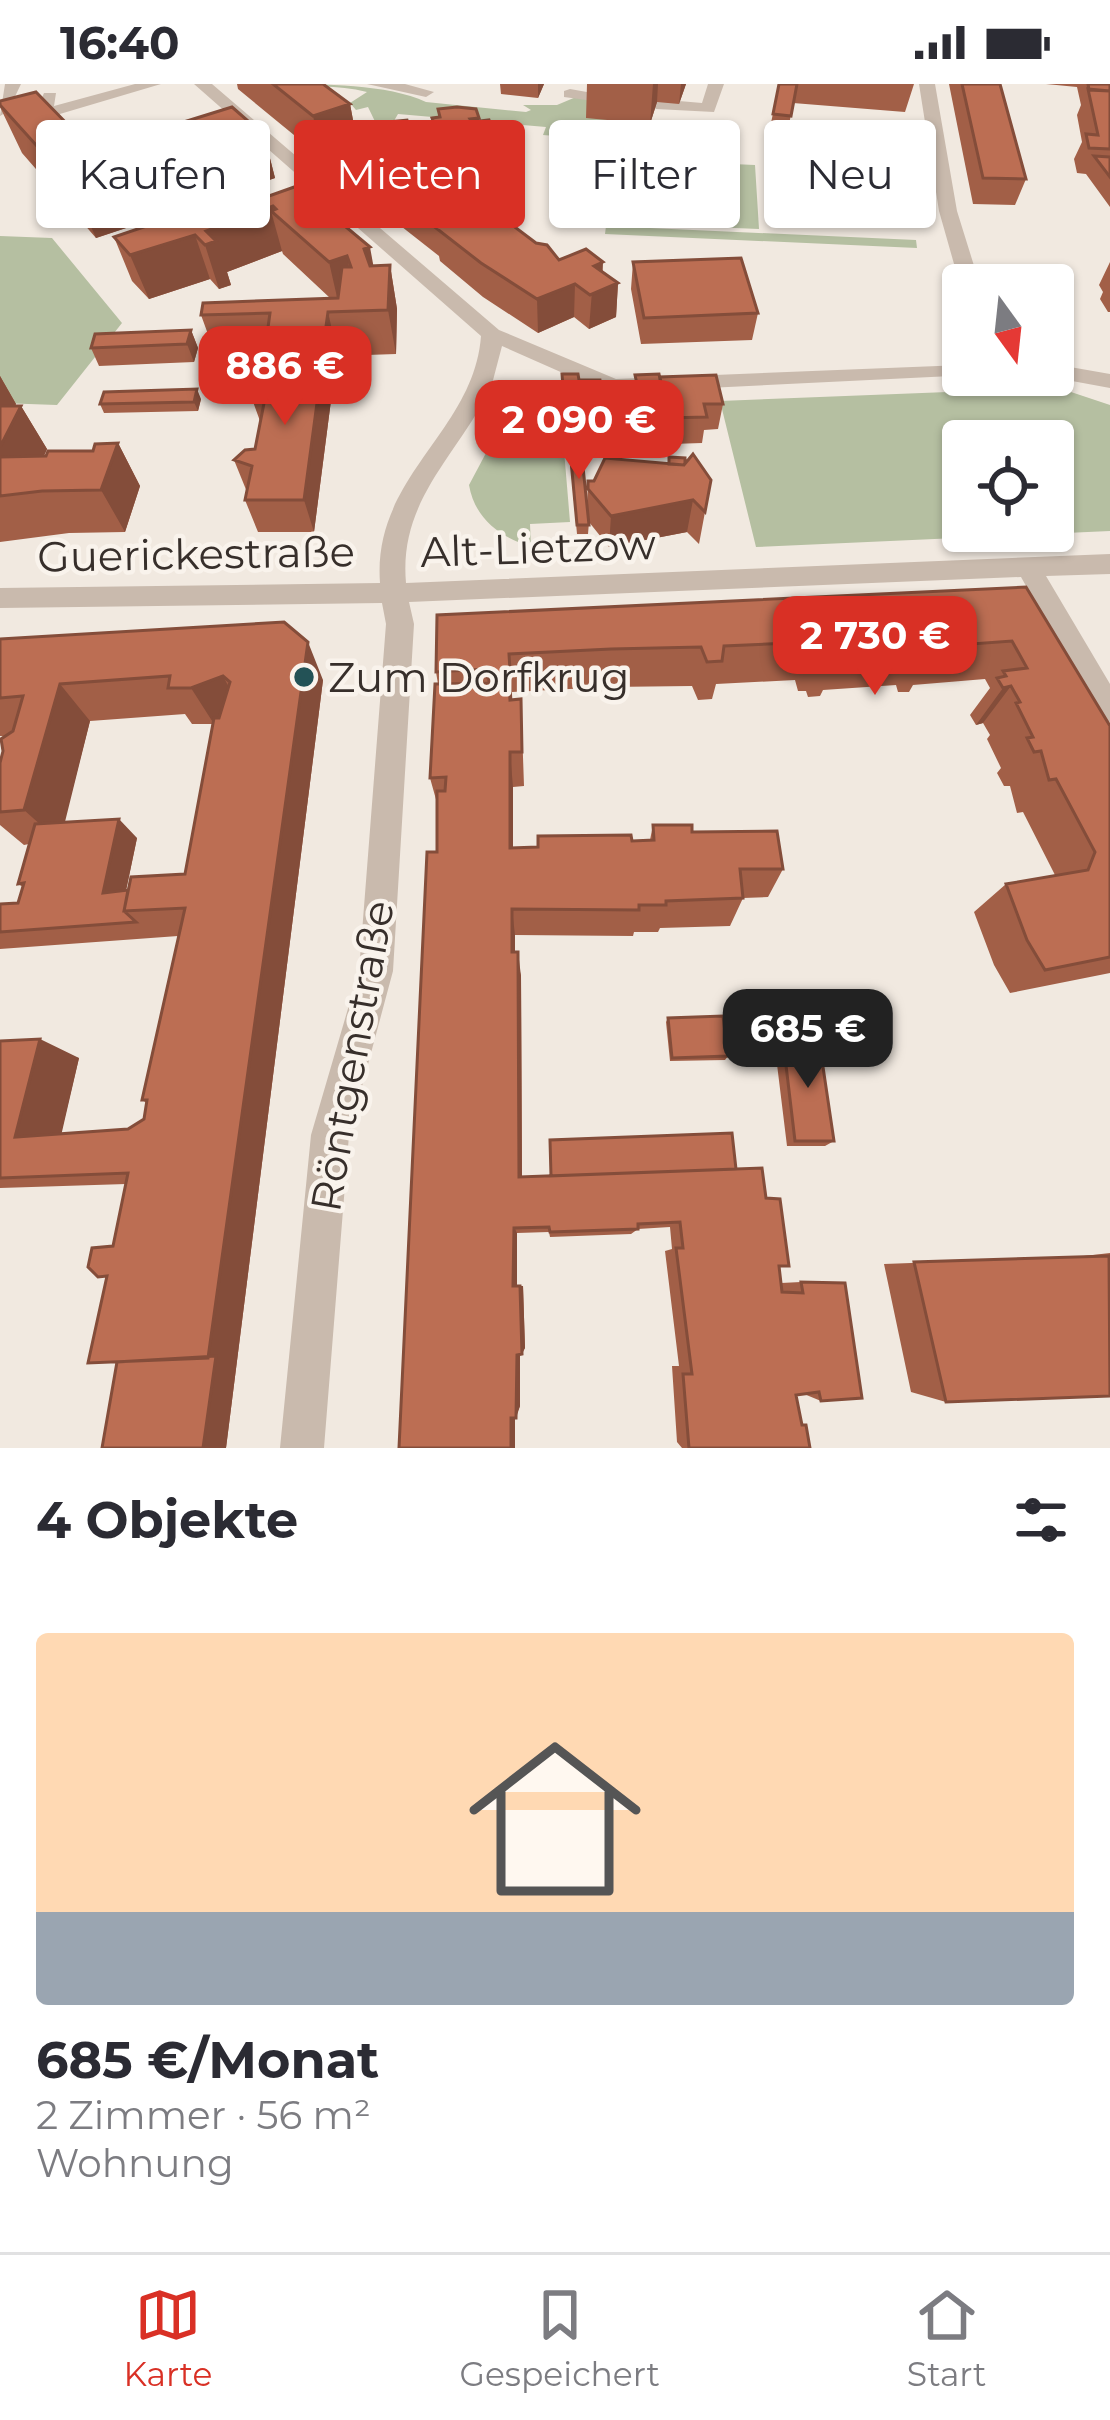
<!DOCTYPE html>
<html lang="de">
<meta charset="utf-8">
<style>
body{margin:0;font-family:Montserrat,sans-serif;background:#f2f2f3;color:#2b2b33;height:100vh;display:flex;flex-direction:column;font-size:45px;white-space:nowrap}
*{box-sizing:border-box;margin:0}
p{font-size:39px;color:#7c7c81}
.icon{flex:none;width:66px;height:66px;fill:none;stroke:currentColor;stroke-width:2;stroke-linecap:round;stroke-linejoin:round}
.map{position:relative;height:1364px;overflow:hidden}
.sheet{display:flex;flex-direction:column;background:#fff;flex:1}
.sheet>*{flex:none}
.top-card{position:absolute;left:36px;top:36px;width:1038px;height:108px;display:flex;gap:24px}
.needle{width:78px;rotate:165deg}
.fabs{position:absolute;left:942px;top:180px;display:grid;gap:24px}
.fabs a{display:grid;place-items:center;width:132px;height:132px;border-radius:12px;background:#fff;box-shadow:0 3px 9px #0004;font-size:60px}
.price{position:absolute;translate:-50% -102px;padding:0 27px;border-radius:24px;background:#d93025;color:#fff;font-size:39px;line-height:78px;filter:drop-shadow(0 3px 6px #0008)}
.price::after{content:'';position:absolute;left:50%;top:72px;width:36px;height:27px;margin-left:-18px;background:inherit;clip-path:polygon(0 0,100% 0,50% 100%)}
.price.active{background:#222;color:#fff}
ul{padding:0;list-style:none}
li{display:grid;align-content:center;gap:24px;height:636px;padding:0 36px}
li+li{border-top:3px solid #e1e1e2}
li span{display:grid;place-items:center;height:372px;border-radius:12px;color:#555}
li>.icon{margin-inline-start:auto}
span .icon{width:216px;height:216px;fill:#fffc;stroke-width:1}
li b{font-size:51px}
h2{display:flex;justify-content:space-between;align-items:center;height:144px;padding:0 36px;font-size:51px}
.tag{padding:0 42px;border-radius:12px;background:#fff;box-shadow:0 3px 9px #0004;font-size:42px;line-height:108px}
.tag.active{background:#d93025;color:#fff}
.status{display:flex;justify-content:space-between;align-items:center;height:84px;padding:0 60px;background:#fff;direction:ltr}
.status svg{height:33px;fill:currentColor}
.dock{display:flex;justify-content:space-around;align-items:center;height:168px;border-top:3px solid #e1e1e2;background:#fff;font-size:33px;color:#7c7c81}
.dock a{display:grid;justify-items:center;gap:6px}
.dock .active{color:#d93025}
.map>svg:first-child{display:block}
</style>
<div class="status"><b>16:40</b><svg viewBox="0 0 49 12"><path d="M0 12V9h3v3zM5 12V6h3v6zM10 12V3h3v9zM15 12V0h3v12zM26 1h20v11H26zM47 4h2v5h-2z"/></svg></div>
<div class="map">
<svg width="1110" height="1364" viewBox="0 0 1110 1364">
<rect width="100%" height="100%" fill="#f1e9e0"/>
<path fill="#b5bfa1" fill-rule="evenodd" d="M277 0C322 0 388 0 426 18L526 28 531 26 523 21H557L576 13 627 19 587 33 650 40 643 59 543 51 546 43 398 30 367 83 341 92 337 88 368 73 383 54 368 23 356 26 350 19 367 8C337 0 308 4 277 0Z
M687 78 755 81 759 145 686 142Z
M606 142 916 156 917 164 605 150Z
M0 152 52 154 122 239 57 321 0 319Z
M1025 305 1068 307 1110 321V447L756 463 720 317ZM963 357H1053V447H963Z
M532 327 537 367 564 366 570 438 530 440 531 463C500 453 475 435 469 401L494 354Z"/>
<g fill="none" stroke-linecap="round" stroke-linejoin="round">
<path fill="#c9baad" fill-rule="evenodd" d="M5 0H21L8 27 0 32Z
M135 0H161L43 35 35 30 44 9H56L54 22Z
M194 0H212L499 246 616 295 963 281V291H972L485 315C450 378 399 421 406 499L1110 470V490L1046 492 1110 600V638L1100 634 1021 493 409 518 414 540 393 887 349 1051 324 1364H280L311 1051 359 887 386 540 382 519 0 524V504L380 499C372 392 474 348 481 252ZM502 262 581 297 492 300Z
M367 0H405L434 8 426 13Z
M708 0H724L714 28 656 25 648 20 656 15 702 19Z
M919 0H935L957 127 980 201H963V205L960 201 939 127Z
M570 5 632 16 624 21 564 13V7Z
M1053 280 1110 290V304L1045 292 1053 291Z"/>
</g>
<path fill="#a25f47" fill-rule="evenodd" d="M237 0H323L350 20 358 63 322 74 238 5Z
M500 0H544L538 14 501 10Z
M587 0H686L679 20 657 18 650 40 586 34Z
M779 0H914L905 28 793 19 789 41 771 39Z
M949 0H1000L1026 95 1015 121 973 120Z
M1046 0H1110V123L1086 90 1077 89 1074 75 1082 58 1077 31 1081 21 1077 3Z
M0 17 135 141 96 154 22 69 0 23Z
M438 25 479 34V37L494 50V57L514 69 515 78 507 79V83L488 85 485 76 463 79 464 91 444 90 559 176 603 188 618 199 616 233 589 245 574 233 538 249 483 213 440 177 439 172 397 139 396 134 377 117 372 84 377 82 373 57 382 56 388 47 408 40 433 42 432 34 439 33Z
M187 37 264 51 275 94 232 109 201 79Z
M853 57 915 115 907 141 828 137 827 130H812L809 112 815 86 820 87 823 77H836L849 71Z
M269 112 373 182 390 181 397 225 396 270 338 272 334 301H333L314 448H258L245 416 247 408 234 376 255 365 260 337 248 304 269 295 272 278 270 273 217 275 201 231 330 214 283 170 282 167 227 188 231 201 219 205 210 195 149 215 132 197 114 153Z
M633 178 758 229 752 256 641 260 631 205Z
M1110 178V228H1108L1100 215 1103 208 1099 201Z
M191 246 198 264 194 278 99 282 91 264Z
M562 290 601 302 635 300V291L660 293 723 320 718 345 704 346 702 359 581 363 587 424 588 397 668 380 669 373 685 379 711 396 699 460 687 448 609 463 589 438 588 450H577L569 364H553L550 303H562Z
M0 292 16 320 15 322H21L47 365 44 372 93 367 118 359 140 402 125 448 69 449 0 458Z
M201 315 198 327 104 329 100 320Z
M1026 503 1110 642V889L1010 909 994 881 974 828 1006 800 1055 791 1023 728 1017 729 1010 702H1004L997 689 1001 684 987 655 990 651 983 639 976 641 970 631 990 604 985 595 913 601 909 608H898L896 601 823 606 820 612 808 613 806 607H798L795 596 716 600 712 615 698 616 692 602 608 603 512 608V616L521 615 524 702 513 703V764L650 756 653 741 692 748 783 785 768 813 743 814 730 842 660 844 658 848H634L633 852 515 851V868L521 892 522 1093 736 1085 766 1114 789 1182 779 1183 781 1199 801 1198 821 1317 804 1310 796 1311 801 1339 806 1341 810 1364H682L677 1358 672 1282H679L665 1167 672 1165 670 1143 638 1145 631 1150 550 1153 549 1148 517 1149V1202H523L525 1264 520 1270V1322L515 1334V1364L437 768V719L430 694 438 600 436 588 437 531Z
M0 555 323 596 226 1364H102L117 1278 113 1162 126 1100 0 1104V957L79 974 61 1049 128 1045 144 1035 147 1019 142 1016 178 852 0 865V820L18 819 23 803 18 800 29 760 24 761 0 741V679L6 652H0ZM185 630 192 640H213L185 790 126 806 137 754 64 738 90 637Z
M668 934 728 972 725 976 670 977 666 938Z
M783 956 834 1057 825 1062H787L775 964Z
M1110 1169V1312L946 1318 911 1308 884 1180 1075 1173Z"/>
<path fill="#844d3a" d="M538 0H544L538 14Z
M653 0H658L657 18 650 40Z
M681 0H686L679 20Z
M350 20 358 63 322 74 313 32Z
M479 34 480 51 494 50 495 75 484 67 485 76 442 81 440 72V81L399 86V90L380 93 376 67 470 35Z
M264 51 275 94 232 109 219 66Z
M514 69 515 78 507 79V83L488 85V76Z
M115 89 135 141 96 154 73 102Z
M273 122 275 130 271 127 282 167 227 188 231 201 219 205 205 161 206 147Z
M195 151 210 195 149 215 130 171Z
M370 163 378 207 364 165Z
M347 172 355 216 339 222 329 178Z
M603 178 602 206 618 199 616 233 589 245 594 182Z
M390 181 397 225 396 270 388 226Z
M575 200 574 233 538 249 537 215Z
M328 228 338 272 334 301 324 257Z
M191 246 198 264 194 278 187 260Z
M324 267 333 301 314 448 304 416Z
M0 292 16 320 0 347Z
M197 305 201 315 198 327 194 318Z
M21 322 47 365 27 409 0 380V363Z
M118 359 140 402 125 448 101 406Z
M693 416 687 448 609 463 611 432Z
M308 558 323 596 226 1364H203L208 1274Z
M509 570 513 624 491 630 487 593Z
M223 592 243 630 214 640 191 604Z
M60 600 90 637 60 758 24 726Z
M1011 602 983 639 976 641 1003 604Z
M510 668 513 703V794L510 764Z
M119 735 137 754 122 826 103 809Z
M512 825 515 851V893L512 868Z
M518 868 521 892 522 1102 519 1093Z
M40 955 79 974 58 1065 15 1053Z
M514 1144 517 1149V1202H513Z
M520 1202H523L525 1264 522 1270Z
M520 1265V1322L516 1334 517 1271Z
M515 1322V1364H511V1334Z"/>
<path fill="#bc6e53" stroke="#844d3a" stroke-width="3" d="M273 0H323L350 20 313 32Z
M779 0H797L791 32 773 30Z
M962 0H1000L1026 95 983 94Z
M1088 0H1110V7L1089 6Z
M1088 5 1110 7V65L1089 64 1086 50 1098 51Z
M36 8 115 89 73 102 0 21V17Z
M232 23 264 51 219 66 187 37Z
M457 23 476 25 479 34 470 35 472 38 489 36 494 50 394 60 396 65 376 67 373 57 383 56 381 47H389L387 38 407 36 408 40 435 42 432 34 440 33 438 25Z
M509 55 514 69 505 70 507 74 488 76 484 67 495 66 494 57Z
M901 55 915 115 835 111 834 104H818L815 86 825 87 823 77H836L855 68 853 57 875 68Z
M412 66 536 159 547 161 559 176 586 165 603 178 594 182 618 199 590 211 575 200 537 215 481 179 436 144 440 142 392 106 396 105 372 84Z
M460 70 464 82 442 81 440 72Z
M1094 72 1110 73V93Z
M297 102 370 163 364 165 370 182 390 181 388 226 328 228 324 257 266 258 270 229 201 231 203 219 338 214 342 183H351L347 172 329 178 271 127 276 125 273 122 206 147 216 157 205 161 195 151 130 171 114 153 259 104 269 112Z
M741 174 758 229 644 234 633 178Z
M191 246 187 260 91 264 95 250Z
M324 267 304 416H245L252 382 234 376 245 366 255 365 266 309 248 304 258 295H269L274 269Z
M562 290H578L579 296H600L601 302 637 300 635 291 659 290 666 327 553 331 550 303H563Z
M716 291 723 320H704L707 333 665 334 666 327 660 293Z
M197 305 194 318 100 320 104 308Z
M0 322H21L0 363Z
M580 354 589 441H577L569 355Z
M118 359 101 406 42 407 0 412V373L46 372 48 367H93L95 360Z
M693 370 711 396 705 428 693 416 611 432 588 405V397H594L605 374 684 381Z
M669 373 685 374V379L684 381 669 380Z
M1026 503 1110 642V873L1045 886 1027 856 1006 800 1088 786 1095 768 1056 695 1049 696 1041 667 1034 668 1027 654 1033 653 1016 619 1020 618 1011 602 1003 604 997 594 1006 592 1003 587 1027 584 1012 557 929 563 931 570 920 571 918 563 835 568 837 575H824L822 569H813L810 558 724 562 722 577 707 578 701 563 611 565 509 570 510 587 487 593 485 585 436 588 437 531Z
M284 538 308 558 208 1274 88 1279 107 1192 98 1193 88 1183 92 1164 113 1162 128 1089 0 1094V957L40 955 15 1053 128 1045 144 1035 147 1016H142L185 824 124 827 131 793 185 790 214 634H219L230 598 223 592 191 604H168L170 592 60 600 24 726 0 728V679L3 667 1 655 13 647 23 612 0 614V555Z
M509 599 510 616 521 615 522 668H510V764L538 763V752L631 751 632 757 654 756 653 741H692V748L777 747 783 785H740L743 814 666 817V821H639V826L512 825V868H518L519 1093 762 1084 766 1114 780 1115 789 1182H779L782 1208 803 1209 801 1198 845 1199 862 1314 821 1317 819 1308 796 1311 802 1341H806L810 1364H689L683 1290H692L676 1164H683L680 1138 638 1140V1145L550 1148 549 1143 514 1144 513 1202H520L522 1270 517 1271 516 1334H511V1364H399L427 768H437V707H445L446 693 430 694 435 600Z
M119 735 103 809 128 806 124 827 136 838 0 848V820L18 819 24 799 18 800 35 740Z
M723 932 728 972 672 974 668 934Z
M783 956H819L834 1057H795Z
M732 1049 736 1085 551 1092 550 1056Z
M1109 1172 1110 1312 946 1318 914 1178Z
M216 1272 203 1364H102L117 1278Z"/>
<circle fill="#235256" stroke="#f9f3ec" stroke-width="4.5" cx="304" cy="593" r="12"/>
<g text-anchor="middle" stroke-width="9" stroke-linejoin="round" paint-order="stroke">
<g font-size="42" fill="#372f2b" stroke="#f9f3ec">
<text transform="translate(538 464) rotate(-2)" y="15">Alt-Lietzow</text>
<text transform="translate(196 470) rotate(-1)" y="15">Guerickestraße</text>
<text transform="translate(352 972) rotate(-80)" y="15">Röntgenstraße</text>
</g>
<g font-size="42" fill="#372f2b" stroke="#f9f3ec" text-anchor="start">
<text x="328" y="608">Zum Dorfkrug</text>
</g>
</g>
</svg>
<div class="fabs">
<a><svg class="needle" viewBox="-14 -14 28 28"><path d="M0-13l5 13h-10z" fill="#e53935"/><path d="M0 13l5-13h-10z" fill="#7c7c81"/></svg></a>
<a><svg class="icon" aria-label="locate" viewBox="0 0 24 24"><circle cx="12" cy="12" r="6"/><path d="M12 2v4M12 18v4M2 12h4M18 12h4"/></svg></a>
</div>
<b class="price" style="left:285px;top:344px">886 €</b>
<b class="price" style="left:579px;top:398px">2 090 €</b>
<b class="price" style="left:875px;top:614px">2 730 €</b>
<b class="price active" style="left:808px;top:1007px">685 €</b>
<div class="top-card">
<a class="tag">Kaufen</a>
<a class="tag active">Mieten</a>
<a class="tag">Filter</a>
<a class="tag">Neu</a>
</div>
</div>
<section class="sheet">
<h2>4 Objekte<svg class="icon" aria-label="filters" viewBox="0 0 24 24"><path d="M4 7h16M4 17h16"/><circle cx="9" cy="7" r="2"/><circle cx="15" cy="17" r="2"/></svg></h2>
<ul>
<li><span style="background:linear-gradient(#ffd9b3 75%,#9aa5b1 0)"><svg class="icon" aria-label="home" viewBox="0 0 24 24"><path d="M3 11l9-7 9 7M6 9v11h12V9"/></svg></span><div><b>685 €/Monat</b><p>2 Zimmer · 56 m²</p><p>Wohnung</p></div></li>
</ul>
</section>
<nav class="dock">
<a class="active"><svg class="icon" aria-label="map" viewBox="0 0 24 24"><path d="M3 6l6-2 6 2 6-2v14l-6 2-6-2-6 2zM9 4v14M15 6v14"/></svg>Karte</a>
<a><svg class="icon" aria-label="saved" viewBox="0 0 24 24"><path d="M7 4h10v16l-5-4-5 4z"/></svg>Gespeichert</a>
<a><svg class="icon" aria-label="home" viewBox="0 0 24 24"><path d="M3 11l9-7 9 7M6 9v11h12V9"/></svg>Start</a>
</nav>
